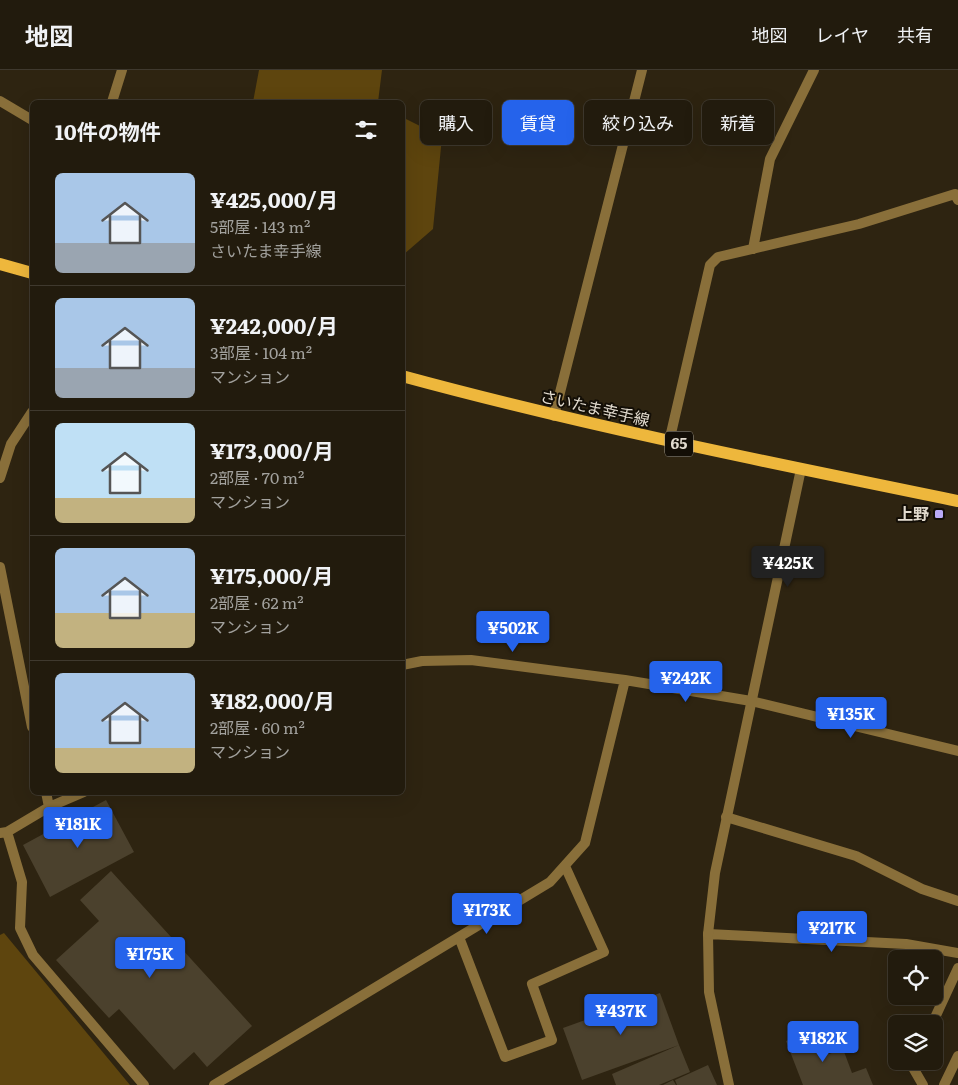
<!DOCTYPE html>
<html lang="ja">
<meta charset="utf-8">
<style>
body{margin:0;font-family:Literata,"Noto Sans JP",serif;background:#2e281b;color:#f1f3f6;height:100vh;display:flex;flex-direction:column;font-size:19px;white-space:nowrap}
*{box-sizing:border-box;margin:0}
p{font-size:16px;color:#a2a19d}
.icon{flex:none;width:28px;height:28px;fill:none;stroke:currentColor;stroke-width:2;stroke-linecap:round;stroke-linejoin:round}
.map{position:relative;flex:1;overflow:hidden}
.panel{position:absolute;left:30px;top:30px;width:375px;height:695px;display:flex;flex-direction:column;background:#221b0d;border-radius:8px;box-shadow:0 5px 20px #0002,0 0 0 1px #3f392e}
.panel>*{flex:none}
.banner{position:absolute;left:420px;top:30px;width:462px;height:45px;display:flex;gap:10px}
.fabs{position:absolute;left:888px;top:880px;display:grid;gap:10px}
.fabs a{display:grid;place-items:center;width:55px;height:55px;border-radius:8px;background:#221b0d;box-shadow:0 5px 20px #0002,0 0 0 1px #3f392e;font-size:25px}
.price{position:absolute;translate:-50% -42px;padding:0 11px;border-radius:5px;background:#2563eb;color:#fff;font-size:16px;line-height:32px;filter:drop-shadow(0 1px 2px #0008)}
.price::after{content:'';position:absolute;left:50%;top:30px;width:15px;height:11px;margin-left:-8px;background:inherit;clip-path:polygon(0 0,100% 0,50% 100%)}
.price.on{background:#222;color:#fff}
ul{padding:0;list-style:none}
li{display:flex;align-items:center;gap:15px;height:125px;padding:0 25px}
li+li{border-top:1px solid #3f392e}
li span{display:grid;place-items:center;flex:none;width:140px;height:100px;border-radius:8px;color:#555}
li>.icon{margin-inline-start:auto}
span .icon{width:60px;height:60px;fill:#fffc;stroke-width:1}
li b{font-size:21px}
h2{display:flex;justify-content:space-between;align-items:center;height:60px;padding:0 25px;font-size:21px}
.chip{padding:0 18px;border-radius:8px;background:#221b0d;box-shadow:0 5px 20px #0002,0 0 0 1px #3f392e;font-size:18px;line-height:45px}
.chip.on{background:#2563eb;color:#fff}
header{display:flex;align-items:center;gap:30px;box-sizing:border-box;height:70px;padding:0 25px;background:#221b0d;border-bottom:1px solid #3f392e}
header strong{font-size:24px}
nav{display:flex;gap:28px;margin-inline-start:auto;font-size:18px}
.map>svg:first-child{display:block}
</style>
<header>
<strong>地図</strong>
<nav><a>地図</a><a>レイヤ</a><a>共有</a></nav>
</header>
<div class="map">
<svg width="958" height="1015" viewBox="0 0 958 1015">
<rect width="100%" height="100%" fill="#2e2411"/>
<path fill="#5e450e" d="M259 0H382L378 32H253Z
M402 47 442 67 433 159 403 185Z
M4 863 130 1015H0V865Z"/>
<path fill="#4b412d" d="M106 730 134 782 50 827 23 775Z
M111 801 252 956 207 997 194 982 174 1000 119 939 109 948 56 890 99 851 80 830Z
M660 923 679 975 582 1010 563 958Z
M820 958 829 984 843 979 852 1003 866 998 873 1015H803L786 971Z
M679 975 690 1002 659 1015H616L612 1004Z
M708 995 717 1015H677L675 1010Z
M673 1010 676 1015H663Z"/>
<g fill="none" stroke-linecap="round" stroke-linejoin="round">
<path stroke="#896f3a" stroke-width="10" d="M0 31 32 50
M112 32 122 0
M753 179 770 89 814 0
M554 346 642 0
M669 372 710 195 718 187 859 154 955 124 958 130
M0 408 11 374 32 342
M0 497 32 657
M402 595 422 591 471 590 625 610 751 631 958 681
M46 722 49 737
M726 747 856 786 922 819 958 831
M7 762 22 812 20 858 33 885 144 1015
M0 763 7 762 49 737 84 722
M459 867 505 987 552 970 532 914 604 882 565 796
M932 954 958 898
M915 991 912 996 923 1015
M214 1015 550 812 585 773 625 610
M729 1015 709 922 708 864 906 874 958 883
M944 1015 958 986"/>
<path stroke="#896f3a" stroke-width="10" d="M708 864 715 803 801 399"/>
<path stroke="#eeb73c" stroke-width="12" d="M0 194 32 203
M402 306C586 356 772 393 958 431"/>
</g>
<rect fill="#baaaf7" stroke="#130e06" stroke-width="2" x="934" y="439" width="10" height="10" rx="2.5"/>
<g text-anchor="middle" stroke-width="4" stroke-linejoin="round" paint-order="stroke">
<rect fill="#130e06" stroke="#a49e93" stroke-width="1" x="665" y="361.5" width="28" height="25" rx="4"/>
<g font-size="15" font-weight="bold" fill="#e2dbcf">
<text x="679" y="379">65</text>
</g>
<g font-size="16" fill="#e2dbcf" stroke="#130e06">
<text transform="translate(595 338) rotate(13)" y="6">さいたま幸手線</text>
</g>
<g font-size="16" font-weight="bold" fill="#e2dbcf" stroke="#130e06" text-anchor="end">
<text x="929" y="450">上野</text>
</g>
</g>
</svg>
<div class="fabs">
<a><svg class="icon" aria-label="locate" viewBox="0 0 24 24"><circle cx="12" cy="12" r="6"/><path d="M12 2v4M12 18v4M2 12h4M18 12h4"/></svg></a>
<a><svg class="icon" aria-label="layers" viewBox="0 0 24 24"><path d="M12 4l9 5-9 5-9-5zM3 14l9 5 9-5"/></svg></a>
</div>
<b class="price on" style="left:788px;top:518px">¥425K</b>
<b class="price" style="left:513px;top:583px">¥502K</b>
<b class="price" style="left:686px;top:633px">¥242K</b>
<b class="price" style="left:851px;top:669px">¥135K</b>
<b class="price" style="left:78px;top:779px">¥181K</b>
<b class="price" style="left:487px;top:865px">¥173K</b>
<b class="price" style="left:832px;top:883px">¥217K</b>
<b class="price" style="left:150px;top:909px">¥175K</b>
<b class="price" style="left:621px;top:966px">¥437K</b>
<b class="price" style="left:823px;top:993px">¥182K</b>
<div class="banner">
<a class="chip">購入</a>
<a class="chip on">賃貸</a>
<a class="chip">絞り込み</a>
<a class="chip">新着</a>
</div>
<section class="panel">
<h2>10件の物件<svg class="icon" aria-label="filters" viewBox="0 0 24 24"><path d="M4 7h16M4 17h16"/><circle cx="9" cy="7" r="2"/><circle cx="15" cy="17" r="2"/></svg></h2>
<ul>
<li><span style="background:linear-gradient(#a9c7e8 70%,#9aa5b1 0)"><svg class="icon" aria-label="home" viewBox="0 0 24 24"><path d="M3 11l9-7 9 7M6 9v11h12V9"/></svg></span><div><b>¥425,000/月</b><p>5部屋 · 143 m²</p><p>さいたま幸手線</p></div></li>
<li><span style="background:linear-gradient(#a9c7e8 70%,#9aa5b1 0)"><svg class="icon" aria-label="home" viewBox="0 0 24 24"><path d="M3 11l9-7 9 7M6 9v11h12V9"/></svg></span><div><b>¥242,000/月</b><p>3部屋 · 104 m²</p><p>マンション</p></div></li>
<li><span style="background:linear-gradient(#bfe0f5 75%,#c2b280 0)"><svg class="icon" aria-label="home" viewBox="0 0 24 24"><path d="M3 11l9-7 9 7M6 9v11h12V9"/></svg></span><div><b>¥173,000/月</b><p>2部屋 · 70 m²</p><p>マンション</p></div></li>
<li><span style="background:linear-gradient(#a9c7e8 65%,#c2b280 0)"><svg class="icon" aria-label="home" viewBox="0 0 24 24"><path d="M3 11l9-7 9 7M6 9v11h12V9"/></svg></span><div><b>¥175,000/月</b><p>2部屋 · 62 m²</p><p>マンション</p></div></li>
<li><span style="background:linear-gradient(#a9c7e8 75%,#c2b280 0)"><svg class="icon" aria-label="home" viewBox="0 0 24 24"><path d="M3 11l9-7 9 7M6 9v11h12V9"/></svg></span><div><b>¥182,000/月</b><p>2部屋 · 60 m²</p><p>マンション</p></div></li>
</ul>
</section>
</div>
